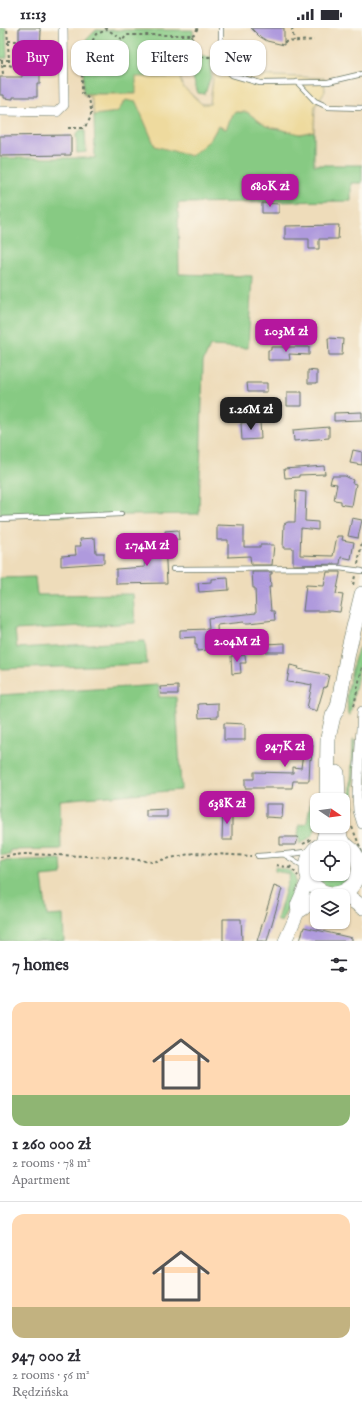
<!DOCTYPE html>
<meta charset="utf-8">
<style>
body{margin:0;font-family:"IM FELL English",serif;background:#f7f7f7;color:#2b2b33;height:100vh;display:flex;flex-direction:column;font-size:15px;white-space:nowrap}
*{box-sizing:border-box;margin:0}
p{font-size:13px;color:#7c7c81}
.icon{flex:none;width:22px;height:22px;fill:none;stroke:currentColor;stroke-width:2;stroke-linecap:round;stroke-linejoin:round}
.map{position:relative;height:913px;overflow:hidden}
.drawer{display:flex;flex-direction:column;background:#fff;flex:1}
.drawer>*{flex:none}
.guide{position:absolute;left:12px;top:12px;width:338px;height:36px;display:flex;gap:8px}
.needle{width:26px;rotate:103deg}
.buttons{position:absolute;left:310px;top:765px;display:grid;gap:8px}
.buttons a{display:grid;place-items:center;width:40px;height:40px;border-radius:8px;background:#fff;box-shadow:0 1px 3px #0004;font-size:20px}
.price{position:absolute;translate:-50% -34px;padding:0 9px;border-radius:8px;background:#b5179e;color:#fff;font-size:13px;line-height:26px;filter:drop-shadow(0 1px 2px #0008)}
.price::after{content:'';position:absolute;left:50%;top:24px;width:12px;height:9px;margin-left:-6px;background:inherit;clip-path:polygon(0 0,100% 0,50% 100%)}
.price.on{background:#222;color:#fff}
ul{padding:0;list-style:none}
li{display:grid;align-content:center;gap:8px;height:212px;padding:0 12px}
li+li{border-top:1px solid #e1e1e2}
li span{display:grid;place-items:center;height:124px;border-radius:12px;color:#555}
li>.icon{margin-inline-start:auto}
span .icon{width:72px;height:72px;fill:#fffc;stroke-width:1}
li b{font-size:17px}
h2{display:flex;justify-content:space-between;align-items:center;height:48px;padding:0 12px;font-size:17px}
.tag{padding:0 14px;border-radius:12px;background:#fff;box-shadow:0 1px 3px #0004;font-size:14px;line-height:36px}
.tag.on{background:#b5179e;color:#fff}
.status{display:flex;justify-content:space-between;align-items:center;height:28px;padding:0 20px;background:#fff;direction:ltr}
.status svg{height:11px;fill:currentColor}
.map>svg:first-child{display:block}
</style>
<div class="status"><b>11:13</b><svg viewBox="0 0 49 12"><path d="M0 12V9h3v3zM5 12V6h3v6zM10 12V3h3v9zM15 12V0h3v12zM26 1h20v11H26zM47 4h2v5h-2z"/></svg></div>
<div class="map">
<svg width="362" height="913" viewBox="0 0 362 913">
<rect width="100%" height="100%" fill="#fbf7ec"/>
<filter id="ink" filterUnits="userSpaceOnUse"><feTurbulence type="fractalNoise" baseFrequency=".025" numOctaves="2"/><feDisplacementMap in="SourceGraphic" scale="8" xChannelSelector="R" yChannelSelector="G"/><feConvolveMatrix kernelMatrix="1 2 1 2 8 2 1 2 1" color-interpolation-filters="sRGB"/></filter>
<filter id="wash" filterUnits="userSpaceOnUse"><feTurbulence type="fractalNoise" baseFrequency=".012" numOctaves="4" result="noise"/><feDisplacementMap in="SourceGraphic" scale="16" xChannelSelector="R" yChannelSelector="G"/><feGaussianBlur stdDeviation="0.9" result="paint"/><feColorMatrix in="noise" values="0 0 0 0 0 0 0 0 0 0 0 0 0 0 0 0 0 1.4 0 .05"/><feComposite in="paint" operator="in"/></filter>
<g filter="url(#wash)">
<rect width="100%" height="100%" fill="#eedcba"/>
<path fill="#87ca83" stroke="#53845c" d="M0 0H6L7 30H0Z
M96 2H193V28L211 29V48L205 66 198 65 190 41V36H172V49L136 66H83L84 14Z
M126 72 136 73 155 118 210 112 218 98 226 101 234 84H247L266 98 300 106 314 103V137H362V155H351V173L178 175 179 246 252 248 248 320 210 318 203 334 199 486 0 489V130H95L94 87 117 84Z
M80 102H85L86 124 77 125 76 107Z
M35 549 37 567 133 566 135 595 15 602 17 620 145 613 147 636 0 641V550Z
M362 616V627L350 687H348C348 681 347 674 347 668 349 656 354 623 362 616Z
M159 657V669H176L181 762 60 772 61 821 10 822V827H0V667Z
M353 712 355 713 353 780H350Z
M316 770C316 790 322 807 299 816L300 809 298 808 299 797 305 796 307 794 311 772Z
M317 829V846H343V839L348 850C337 871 303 852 317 829Z
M61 831 62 847 42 849 47 888 63 887 64 913H0V833Z
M275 839 291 843 295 848 296 855 292 862 293 869 281 894 277 892 290 846 275 843Z"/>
<path fill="#eeda9e" stroke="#868c69" d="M215 32 250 47 324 50 325 63 315 78 314 103 300 106 266 98 247 84H234L226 101 218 98 210 112 191 128 155 118 136 74 126 72 117 84 94 87 91 70 83 66H136V49H172V36H178L182 58 202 76H210Z"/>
<g id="blocks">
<path fill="#af9add" d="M19 0H40V3H41L40 23H45V42H40V56H37V69H13V71L4 70V67H0V49H22V23H21V15H19Z
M251 0H284V17L267 13 259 8Z
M71 107V127L0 128V108Z
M262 175 279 176V185H262Z
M339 197 338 211H319V221H309V211H285V198Z
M328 310 343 311 342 327H329Z
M271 319H309V327L289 326 290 332H268V322H271Z
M308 342 317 343V355H308Z
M247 355H267V364H248Z
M287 364H302V378H287Z
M362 384V392L334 393V385Z
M260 393 261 411 242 412 241 395Z
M329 399V410L294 413 293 402Z
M353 422 362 424V437L350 435Z
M324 438 325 446 299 447V449L285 450 284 441Z
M332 448H345L353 452 352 455 356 456 352 478 344 477 341 476V473L334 472 337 456 330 455Z
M296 463 306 464 305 493 318 494V502L301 500 300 527 333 528 337 508H343L342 512 354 514 351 531 341 529 340 536 293 537V520H283L284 496 288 494H295Z
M352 490 362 492 358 510 348 508Z
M217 497 244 498V519H260V517H274L272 537H251L250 528 228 529V512H217Z
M178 502 179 512H166L165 503Z
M95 510 96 525H104V535L61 538V528L76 527 75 518H81L80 511Z
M165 514 167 555 116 556V541L145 539 144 515Z
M252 544H272V546H270L271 559H269L271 583H274L275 592 249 595H244V594L217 597 218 621 197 623V617H195V609L180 610V602L209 601 208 590 256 585 255 560H253Z
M327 544H340V546L336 566 343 567 340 584 331 583H303L306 557 324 558Z
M228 550 229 562 199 564 198 555 211 554V551Z
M285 615V624H265V616Z
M245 627 246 635H240L241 645 232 646 231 628Z
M290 637 299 639 298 641 329 647 326 660 324 659 317 683 307 680 312 657 296 654 295 655 287 654Z
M178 658V666H161L160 659Z
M218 675V689L199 690 198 676Z
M224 695 245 696V712H224Z
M304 710 310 711V717H313L311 732 310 731 309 753H293L292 760H245V751H254V744L293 745V739L301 740 303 725 271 721V712L304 716Z
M266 776H283L282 790 266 789Z
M167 781V789H146V782Z
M223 781H232V812H222Z
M280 809H298L296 817H280Z
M274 858 282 861 267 913H257Z
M223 891H241L242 913H223Z
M304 899 352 910V913H300Z"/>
</g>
</g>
<g filter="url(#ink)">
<use href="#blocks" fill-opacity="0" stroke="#677563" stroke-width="1"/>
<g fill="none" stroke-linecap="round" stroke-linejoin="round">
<g stroke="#677563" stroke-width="6">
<path id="lane" d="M221 0V36L232 47 260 55 328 54 362 46
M297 54 315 73 328 79 362 80
M0 491 121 486
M173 541 339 540 362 543
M285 827 307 840
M258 828C277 826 295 827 315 822"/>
</g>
<g stroke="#677563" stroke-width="10">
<path id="street" d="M0 83 57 84 64 77 63 0
M362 683 357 767 358 783 362 796"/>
</g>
<g stroke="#677563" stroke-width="14">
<path id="secondary" d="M298 884C308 880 308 874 317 869
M285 913 298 884 297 877 309 850"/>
</g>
<g stroke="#677563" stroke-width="16">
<path id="primary" d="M337 745 338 772
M327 772 328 710 333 688 338 679 348 624 362 566
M338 798 340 810 343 816
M307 840a26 26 0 1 1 52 0a26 26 0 1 1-52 0Z
M323 816 327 798
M339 866 347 868 362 879"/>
</g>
<path stroke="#677563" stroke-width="2" stroke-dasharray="3 3" stroke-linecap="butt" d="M105 0 122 11
M292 0 294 13
M192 7 194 6 198 0
M8 13H18
M284 14 314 12
M101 21 95 18 93 12 96 6 102 4V0
M0 32H9L7 0
M2 32V37H9
M22 32H9V37L23 42 24 44
M2 37 3 46
M68 100H84C93 88 92 85 89 71L82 65V34L90 27 96 24 106 26 112 24 127 7H192V29H214
M358 536 362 514
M353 557 355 548
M354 678 362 639
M352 799 362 824
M303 816 312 811
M0 829 23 826 117 829 152 834 194 825 252 828
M276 837 290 840
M291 838 290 840 294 843 298 848"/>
<use href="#lane" stroke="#fff" stroke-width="4.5"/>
<use href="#street" stroke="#fff" stroke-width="9"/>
<use href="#secondary" stroke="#fff" stroke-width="13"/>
<use href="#primary" stroke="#fff" stroke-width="15"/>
</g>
</g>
</svg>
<div class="buttons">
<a><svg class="needle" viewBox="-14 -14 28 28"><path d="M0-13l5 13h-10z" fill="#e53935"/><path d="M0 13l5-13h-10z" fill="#7c7c81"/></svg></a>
<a><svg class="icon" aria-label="locate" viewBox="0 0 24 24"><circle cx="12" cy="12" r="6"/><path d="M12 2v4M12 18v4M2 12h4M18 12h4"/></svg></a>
<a><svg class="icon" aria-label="layers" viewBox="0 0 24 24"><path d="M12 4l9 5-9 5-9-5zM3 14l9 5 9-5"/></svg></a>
</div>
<b class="price" style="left:270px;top:180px">680K zł</b>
<b class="price" style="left:286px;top:325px">1.03M zł</b>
<b class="price on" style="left:251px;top:403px">1.26M zł</b>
<b class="price" style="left:147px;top:539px">1.74M zł</b>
<b class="price" style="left:237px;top:635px">2.04M zł</b>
<b class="price" style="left:285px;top:740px">947K zł</b>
<b class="price" style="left:227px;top:797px">638K zł</b>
<div class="guide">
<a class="tag on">Buy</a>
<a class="tag">Rent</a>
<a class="tag">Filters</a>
<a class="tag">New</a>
</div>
</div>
<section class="drawer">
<h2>7 homes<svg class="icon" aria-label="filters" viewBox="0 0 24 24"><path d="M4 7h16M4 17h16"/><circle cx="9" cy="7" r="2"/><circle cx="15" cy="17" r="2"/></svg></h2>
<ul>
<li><span style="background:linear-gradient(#ffd9b3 75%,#8fb573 0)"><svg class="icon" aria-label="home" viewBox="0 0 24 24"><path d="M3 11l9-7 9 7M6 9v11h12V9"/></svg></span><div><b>1 260 000 zł</b><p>2 rooms · 78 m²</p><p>Apartment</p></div></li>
<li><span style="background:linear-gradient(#ffd9b3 75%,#c2b280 0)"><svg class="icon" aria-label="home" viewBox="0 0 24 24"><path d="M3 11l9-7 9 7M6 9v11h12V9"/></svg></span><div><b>947 000 zł</b><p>2 rooms · 56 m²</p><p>Rędzińska</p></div></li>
</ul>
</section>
